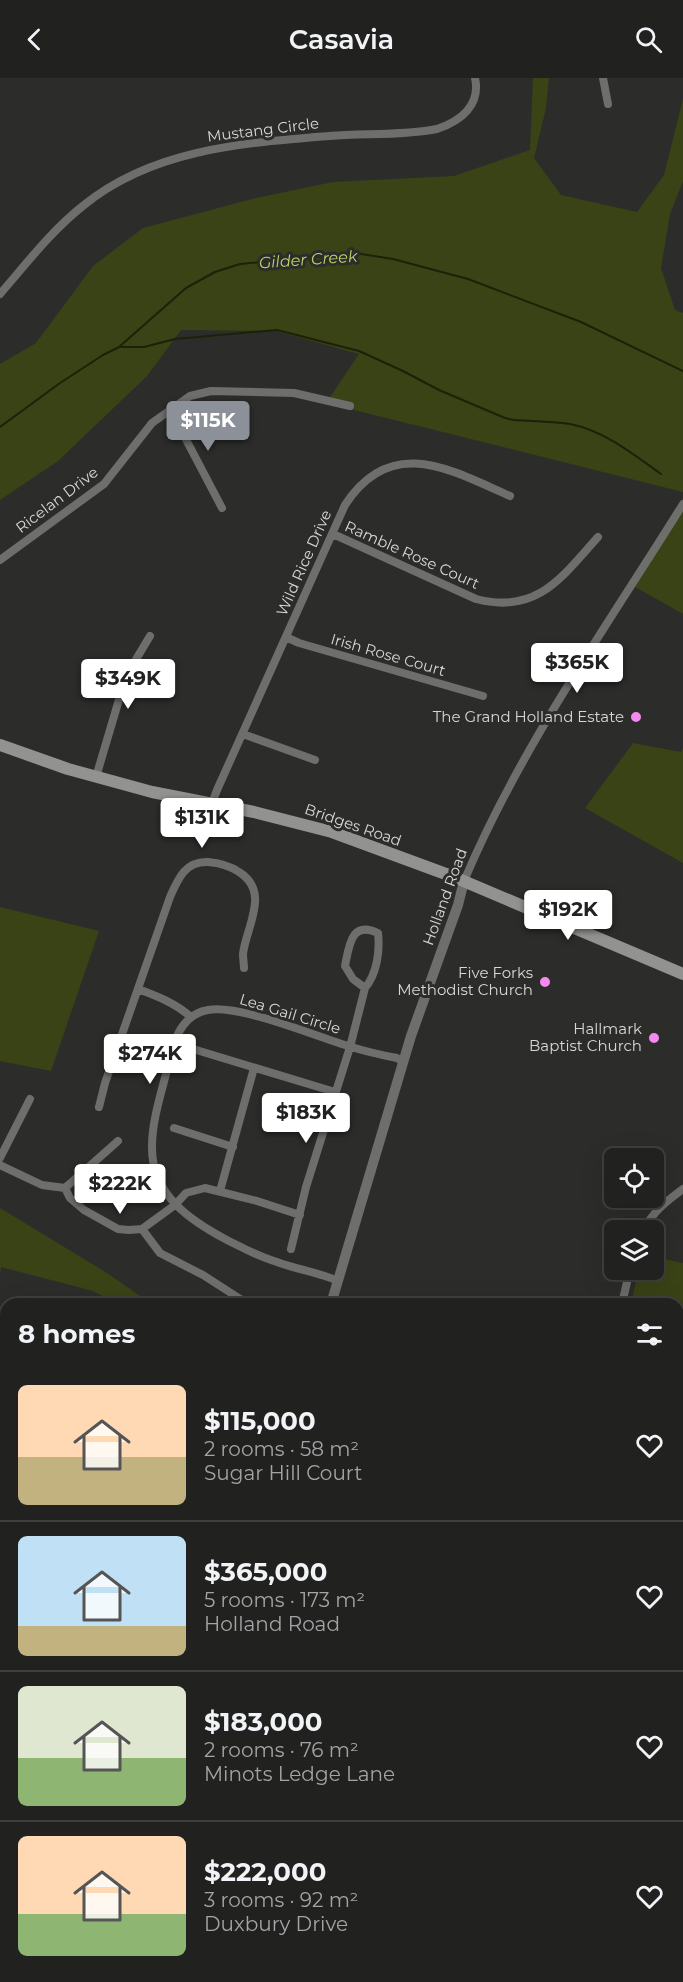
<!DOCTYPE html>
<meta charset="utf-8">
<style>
body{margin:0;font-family:Montserrat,sans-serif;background:#2d2f2d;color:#f1f3f6;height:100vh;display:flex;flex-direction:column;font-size:22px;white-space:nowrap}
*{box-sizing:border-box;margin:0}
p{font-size:20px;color:#a2a4a5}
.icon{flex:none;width:33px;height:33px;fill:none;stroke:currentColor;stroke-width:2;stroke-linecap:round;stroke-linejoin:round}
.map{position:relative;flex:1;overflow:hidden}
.details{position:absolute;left:0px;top:1220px;width:684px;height:686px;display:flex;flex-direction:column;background:#212220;border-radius:18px 18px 0 0;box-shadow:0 6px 24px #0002,0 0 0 2px #3e3f3e}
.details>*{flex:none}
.buttons{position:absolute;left:604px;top:1070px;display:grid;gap:12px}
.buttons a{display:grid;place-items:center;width:60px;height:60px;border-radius:9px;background:#212220;box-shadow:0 6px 24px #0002,0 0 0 2px #3e3f3e;font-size:30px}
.price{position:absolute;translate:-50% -51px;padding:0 14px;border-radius:6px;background:#fff;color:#222;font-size:20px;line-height:39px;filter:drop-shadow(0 2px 3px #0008)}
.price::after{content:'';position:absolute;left:50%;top:36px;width:18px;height:14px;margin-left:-9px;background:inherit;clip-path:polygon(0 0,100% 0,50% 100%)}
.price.current{background:#8c9099;color:#fff}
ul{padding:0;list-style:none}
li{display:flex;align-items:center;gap:18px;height:150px;padding:0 18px}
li+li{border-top:2px solid #3e3f3e}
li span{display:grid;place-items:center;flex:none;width:168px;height:120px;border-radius:9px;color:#555}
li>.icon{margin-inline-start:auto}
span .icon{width:72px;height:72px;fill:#fffc;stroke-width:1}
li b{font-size:26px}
h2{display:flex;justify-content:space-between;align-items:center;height:72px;padding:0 18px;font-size:26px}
header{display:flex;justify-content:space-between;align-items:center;height:78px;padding:0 18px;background:#212220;font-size:27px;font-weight:600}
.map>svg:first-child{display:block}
</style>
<header><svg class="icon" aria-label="back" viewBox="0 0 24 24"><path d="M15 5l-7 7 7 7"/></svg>Casavia<svg class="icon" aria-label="search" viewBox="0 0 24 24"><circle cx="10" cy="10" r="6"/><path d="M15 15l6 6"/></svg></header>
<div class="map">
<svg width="683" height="1904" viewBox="0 0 683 1904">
<rect width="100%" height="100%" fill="#2c2d2a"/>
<path fill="#3a4316" d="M533 0H549L546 30 534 80 561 117 637 134 664 97 683 21V103L670 136 661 190 675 232 683 235V414L326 325 359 276 276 253 181 252 147 298 58 383 0 422V286L36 265 93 188 143 150 256 120 333 104 454 98 530 72Z
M683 425V536L630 506Z
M633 665 681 674 683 670V785L585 730Z
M0 829 99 853 51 993 0 983Z
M0 1130 107 1195 150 1225H116L93 1213 1 1189 0 1196Z
M654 1179 683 1185V1332H678V1226L631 1225 639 1191H654Z
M0 1333 6 1338V1370L0 1379Z
M0 1886H6V1899H84L83 1904H0Z
M410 1899H496L507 1904H412Z"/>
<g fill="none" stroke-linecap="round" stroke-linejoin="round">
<path stroke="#1c2108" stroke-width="2" d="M121 269H144L175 261 277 252 359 273 403 293 439 312 505 340 514 342C532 343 552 343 570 346 605 353 633 376 661 396
M0 349 60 305 103 277 119 269 186 210 215 194 240 186 323 178 355 175 393 181 468 201 581 244 683 293
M0 1787 6 1801"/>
<path stroke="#6e6e6c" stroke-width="8" d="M603 0 608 26
M0 216C27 185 51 153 84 127 153 71 243 65 329 58 365 55 402 58 437 51 461 43 481 27 475 0
M170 331 222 430
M333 456 476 521C537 537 562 499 598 459
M0 482 104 406 152 345 190 318 211 313 294 315 350 328
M286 559 299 565 483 618
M243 656 315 682
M96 699 126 598 150 558
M212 725 217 712 345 427C391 356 451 392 510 418
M464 803C521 668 606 550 683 426
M138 911C157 918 175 925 191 939
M193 971 335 1014
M99 1029 105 1005 170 819C178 801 185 783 208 784 220 785 230 788 239 794 271 814 246 849 243 876 243 881 244 886 244 890
M174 1050 233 1069
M0 1080 30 1021
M0 1087 42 1107 65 1110
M65 1110 70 1120 84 1132 118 1151 129 1152 142 1151 175 1127 186 1115 205 1110 257 1123 300 1137
M65 1110 118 1063
M220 1113 254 990
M142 1151 160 1175 203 1197 248 1226
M644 1152C652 1134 668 1122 683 1111
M291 1171 306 1109 350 969 365 910 353 901 345 888C349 868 351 842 378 855 380 873 377 896 365 910
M338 1203C321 1195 295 1191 277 1184 259 1179 243 1170 227 1162 189 1142 151 1116 152 1068 152 1043 161 1016 167 992 172 968 179 937 208 932 239 926 315 958 348 968 364 973 381 977 397 980L403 984
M622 1226 630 1191
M678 1340 683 1341
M0 1441 6 1446
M678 1454H683
M0 1696 6 1674
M0 1747 6 1770
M293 1899 297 1904
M374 1899 383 1900
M124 1904 125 1899
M198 1904 199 1899
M270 1904 272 1899
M279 1904 280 1899"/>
<path stroke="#6e6e6c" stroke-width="10" d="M331 1226 411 958 458 827 464 803
M383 1899V1904"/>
<path stroke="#929390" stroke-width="12" d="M0 667 68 691 152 714 254 734 332 754 454 799 683 896"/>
</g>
<g fill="#f589ef" stroke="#2c2d2a" stroke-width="2">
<circle cx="636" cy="639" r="6"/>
<circle cx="545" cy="904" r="6"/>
<circle cx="654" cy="960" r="6"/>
</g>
<g text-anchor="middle" stroke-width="6" stroke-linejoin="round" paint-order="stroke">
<g font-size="15" fill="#d7d8d6" stroke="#2c2d2a">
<text transform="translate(263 52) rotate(-7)" y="5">Mustang Circle</text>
<text transform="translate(57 422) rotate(-37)" y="5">Ricelan Drive</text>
<text transform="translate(412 477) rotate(24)" y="5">Ramble Rose Court</text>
<text transform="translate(304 485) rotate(-66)" y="5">Wild Rice Drive</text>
<text transform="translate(388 577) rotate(16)" y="5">Irish Rose Court</text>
<text transform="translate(353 747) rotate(19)" y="5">Bridges Road</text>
<text transform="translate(445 819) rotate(-70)" y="5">Holland Road</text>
<text transform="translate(290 936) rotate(17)" y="5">Lea Gail Circle</text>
</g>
<g font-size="15" fill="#d7d8d6" stroke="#2c2d2a" text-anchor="end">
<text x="624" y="644">The Grand Holland Estate</text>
<text x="533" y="900">Five Forks<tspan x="533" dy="17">Methodist Church</tspan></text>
<text x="642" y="956">Hallmark<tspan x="642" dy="17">Baptist Church</tspan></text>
</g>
<g font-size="16" font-style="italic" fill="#bdd368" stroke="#2c2d2a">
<text transform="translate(308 181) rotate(-4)" y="6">Gilder Creek</text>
</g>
</g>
</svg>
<div class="buttons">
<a><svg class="icon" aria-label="locate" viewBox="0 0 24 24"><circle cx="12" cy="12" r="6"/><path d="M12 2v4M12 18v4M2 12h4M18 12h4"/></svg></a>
<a><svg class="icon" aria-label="layers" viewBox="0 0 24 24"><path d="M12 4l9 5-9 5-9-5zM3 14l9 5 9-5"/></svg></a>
</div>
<b class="price current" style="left:208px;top:374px">$115K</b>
<b class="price" style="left:577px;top:616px">$365K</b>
<b class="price" style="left:128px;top:632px">$349K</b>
<b class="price" style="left:202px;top:771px">$131K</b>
<b class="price" style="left:568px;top:863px">$192K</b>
<b class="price" style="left:150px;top:1007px">$274K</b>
<b class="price" style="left:306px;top:1066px">$183K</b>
<b class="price" style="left:120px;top:1137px">$222K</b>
<section class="details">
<h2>8 homes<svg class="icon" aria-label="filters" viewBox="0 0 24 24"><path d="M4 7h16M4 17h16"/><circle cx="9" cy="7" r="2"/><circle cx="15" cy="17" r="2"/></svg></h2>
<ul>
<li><span style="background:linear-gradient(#ffd9b3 60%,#c2b280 0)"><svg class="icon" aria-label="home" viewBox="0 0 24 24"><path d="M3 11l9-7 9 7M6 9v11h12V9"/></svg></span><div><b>$115,000</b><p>2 rooms · 58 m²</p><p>Sugar Hill Court</p></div><svg class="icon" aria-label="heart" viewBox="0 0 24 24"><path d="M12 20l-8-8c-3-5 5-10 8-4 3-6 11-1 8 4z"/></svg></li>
<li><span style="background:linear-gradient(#bfe0f5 75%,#c2b280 0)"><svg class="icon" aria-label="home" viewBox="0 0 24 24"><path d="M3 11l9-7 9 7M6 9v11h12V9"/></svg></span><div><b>$365,000</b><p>5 rooms · 173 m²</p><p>Holland Road</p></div><svg class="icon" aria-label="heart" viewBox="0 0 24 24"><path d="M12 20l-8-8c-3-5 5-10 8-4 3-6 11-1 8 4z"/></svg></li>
<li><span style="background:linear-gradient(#dfe7d0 60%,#8fb573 0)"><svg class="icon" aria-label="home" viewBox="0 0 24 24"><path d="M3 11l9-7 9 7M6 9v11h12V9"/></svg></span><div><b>$183,000</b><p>2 rooms · 76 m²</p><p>Minots Ledge Lane</p></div><svg class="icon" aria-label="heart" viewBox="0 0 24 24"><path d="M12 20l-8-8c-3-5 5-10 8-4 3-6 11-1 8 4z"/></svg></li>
<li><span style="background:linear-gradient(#ffd9b3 65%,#8fb573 0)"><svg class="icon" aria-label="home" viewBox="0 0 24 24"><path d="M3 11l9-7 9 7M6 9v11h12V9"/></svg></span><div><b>$222,000</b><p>3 rooms · 92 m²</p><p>Duxbury Drive</p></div><svg class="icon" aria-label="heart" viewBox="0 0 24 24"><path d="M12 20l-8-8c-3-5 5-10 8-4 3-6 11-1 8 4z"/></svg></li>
</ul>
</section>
</div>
